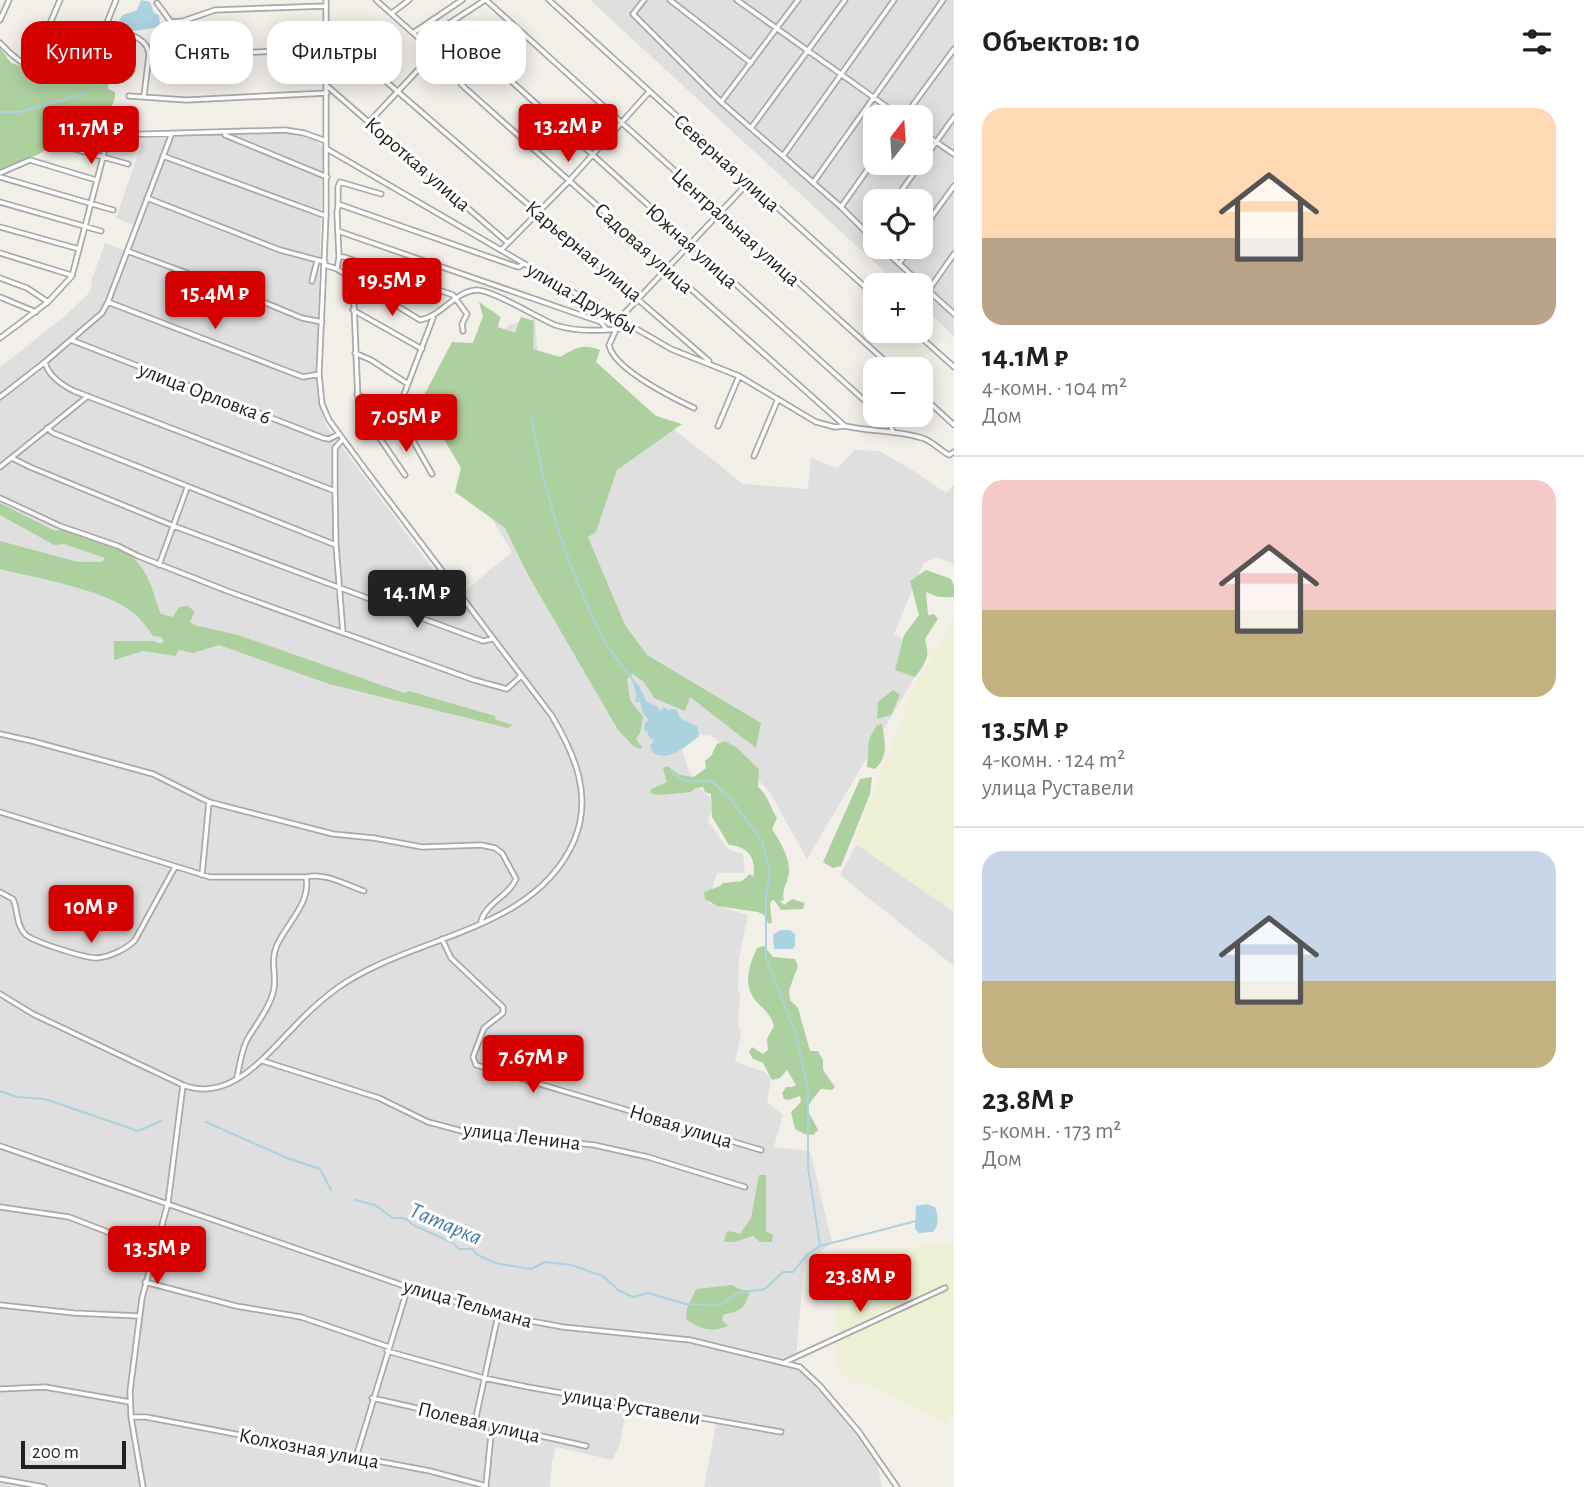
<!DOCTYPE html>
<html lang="ru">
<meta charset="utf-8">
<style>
body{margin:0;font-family:"Alegreya Sans",sans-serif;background:#f2f2f2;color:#202124;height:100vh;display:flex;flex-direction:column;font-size:26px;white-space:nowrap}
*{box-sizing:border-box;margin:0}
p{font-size:23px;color:#757577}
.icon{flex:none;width:38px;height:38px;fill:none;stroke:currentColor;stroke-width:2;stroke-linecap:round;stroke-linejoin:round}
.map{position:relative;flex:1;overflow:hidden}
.details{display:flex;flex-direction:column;background:#fff;width:630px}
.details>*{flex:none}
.top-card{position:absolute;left:21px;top:21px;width:665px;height:63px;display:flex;gap:14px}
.needle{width:46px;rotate:17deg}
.tools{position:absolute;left:863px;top:105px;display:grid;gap:14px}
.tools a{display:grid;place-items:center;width:70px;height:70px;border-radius:14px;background:#fff;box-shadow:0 4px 18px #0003;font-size:35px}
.scale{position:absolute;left:21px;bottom:18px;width:105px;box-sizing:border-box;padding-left:7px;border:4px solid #222;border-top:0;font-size:19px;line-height:24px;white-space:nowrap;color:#222;-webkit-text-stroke:5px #fff;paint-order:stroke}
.price{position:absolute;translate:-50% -60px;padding:0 16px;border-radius:7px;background:#d40000;color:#fff;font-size:23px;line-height:46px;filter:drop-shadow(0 2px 4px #0008)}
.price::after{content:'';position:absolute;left:50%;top:42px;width:21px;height:16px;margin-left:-10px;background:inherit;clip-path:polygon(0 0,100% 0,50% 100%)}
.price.active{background:#222;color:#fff}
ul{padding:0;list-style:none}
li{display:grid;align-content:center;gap:14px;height:371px;padding:0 28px}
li+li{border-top:2px solid #e0e0e0}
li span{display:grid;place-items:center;height:217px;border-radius:21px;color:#555}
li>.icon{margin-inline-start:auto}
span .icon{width:126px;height:126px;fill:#fffc;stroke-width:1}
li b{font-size:30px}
h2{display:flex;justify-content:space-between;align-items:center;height:84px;padding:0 28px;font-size:30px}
.chip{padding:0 24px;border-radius:21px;background:#fff;box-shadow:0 4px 18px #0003;font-size:24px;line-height:63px}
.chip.active{background:#d40000;color:#fff}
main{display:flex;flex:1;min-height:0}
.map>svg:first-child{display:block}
</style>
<main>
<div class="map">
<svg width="954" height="1487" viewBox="0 0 954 1487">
<rect width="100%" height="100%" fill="#f2efe9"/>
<path fill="#e0dfdf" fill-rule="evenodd" d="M590 0H954V336L921 305 920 285H899ZM875 117H920V163H875ZM875 201H920V247H875Z
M285 132 313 139 323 147 316 389 325 424 455 599 512 552 423 404 469 348 492 309 502 318 495 324 502 333 509 325 535 319 538 354 558 356 647 408 743 484 808 489 811 458 838 468 855 450 879 451 911 469 946 493 954 485V564L936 557 923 564 894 634 929 653 807 859 769 791 735 756 712 736 689 733 681 746 689 771 700 788 710 797 712 810 708 821 728 849 743 854 745 873H717L708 903 748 915 739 958 738 991 740 992 738 1024 741 1035 735 1062 765 1072 771 1078 767 1102 783 1115 774 1147 810 1151 832 1242 804 1266 795 1368 814 1382 876 1457 882 1487H704L717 1419 628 1404 619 1447 612 1460 556 1447 552 1462 550 1487H0V367L65 316 90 292 92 279 105 243 126 251 136 226 116 218 145 134Z
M954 646V966L840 875 948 674Z"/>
<path fill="#eef0d5" d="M954 618V912L854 843 912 691Z
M954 1243V1413L945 1423 837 1371 835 1253Z"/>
<path fill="#add19e" d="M118 37 130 46 132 50 127 61 130 67H134L136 71 132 77H119L109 81 108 89 115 92C116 105 103 123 91 128 86 129 79 128 74 131 57 139 44 155 26 159L20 168 0 173V48L11 63 40 72 55 68 64 60 79 57 91 60 106 59 104 52 113 50 115 39Z
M479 302 500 317 498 327 515 333 521 317 534 321 533 349 560 357C575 348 583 343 600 350L596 362 656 416 682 424 617 470 596 532 588 537 625 625 647 655 761 723 756 748 690 697 685 711 654 698 644 682 633 674 627 679 630 700 643 717 640 733 636 739 642 747 640 749 633 746 618 730 527 573 505 528 455 492 461 468 421 401 452 342 473 343 483 316Z
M0 503 55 531 64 529C98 539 136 546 150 583 154 593 156 603 161 614L173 617 179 607 187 606 195 611 190 622 194 625 238 635 404 693 409 691 495 716 496 720 513 725 508 728 329 684 219 645 193 653 179 650 175 656 143 651 114 660V641H153L161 644 164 641 161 637 153 636C147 627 140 618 131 611 102 589 36 578 0 569V541L78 562H102L105 558 64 544 54 545 0 515Z
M926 570 951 579 954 586V597H938L926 592 928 615 934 614 938 619 925 639C930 657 926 663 915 677L895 670 904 635 919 615 910 581Z
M893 690 900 695 891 715 877 719 878 702Z
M882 724C885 742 889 756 875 769L867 767 869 739 877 725Z
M725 741 736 747 759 769 758 787C768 795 770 807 777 818L772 829C780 841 790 858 789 872 788 883 781 890 784 900L780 901 784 905 792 899 805 903 803 909 781 910 774 900 771 901 770 906 772 922 769 924 764 915 758 912 717 906 705 899 704 892 720 886 723 883 742 881 750 874 753 877C757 859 748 846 729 845L712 817 711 794 705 792 703 787 695 788 691 792 660 795 650 793 651 789 667 782 663 768 667 766 680 775 694 777 706 768 705 761 711 756 717 744Z
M872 777 870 794 841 866 833 868 823 862 860 779Z
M764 946 773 957 795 959 798 966 789 990 790 1000 798 1008 810 1051H818L823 1060V1070L835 1087 832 1090 821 1089C802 1112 807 1107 818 1130L813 1135 804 1134 795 1129 791 1112 801 1102 800 1096 789 1100 784 1099 782 1093 786 1087H792L796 1085 787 1070 780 1078 772 1080 763 1063 753 1059 749 1052 752 1047 763 1054 768 1050 767 1039 774 1026C768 1007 757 1007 751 993 744 979 751 961 757 948Z
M759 1175H766V1231L773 1235 772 1242H760L753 1236 734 1242H724L726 1233 730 1231 740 1234 751 1218Z
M732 1285 742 1290H750C745 1309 742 1310 723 1315L722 1320 728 1326C712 1333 699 1329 686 1319L687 1308 696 1289Z"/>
<path fill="#aad3df" d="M141 0 150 2 154 13 159 15 160 27 133 31 120 25 119 20 123 15 137 10Z
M632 679 638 684 647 702 657 706 660 711 664 707 668 710 676 709 681 719 697 726 699 735 698 737C685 747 669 762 653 753L650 746 654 741 649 737 647 731H644L645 723 649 720 643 713 640 702H635L636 694Z
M780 930H790L795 934V946L792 949H774L773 935Z
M926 1204 935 1207C938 1215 940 1225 933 1232L919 1233 915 1229 916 1206Z"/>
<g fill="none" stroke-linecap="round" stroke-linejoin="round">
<path stroke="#aad3df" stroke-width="2" d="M0 112H20L86 93
M532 420C545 498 570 576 607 645 614 658 625 668 633 680
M671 772 684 781H712L731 799 762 841 770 873 766 896V958L796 1034 808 1090V1167L820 1246
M0 1091 17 1097 45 1099 138 1131 161 1121
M206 1122 287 1158 320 1169 331 1190
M355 1200 375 1205 393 1218C402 1217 407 1218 413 1225L453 1243 459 1249H473L476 1254 495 1263 531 1269 545 1262 571 1265 603 1276 618 1290 633 1297 648 1293 686 1304 721 1305 737 1293 765 1289 783 1272H793L808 1254 820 1246 916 1221"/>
<g stroke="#a9a9a9" stroke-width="7">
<path id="minor" d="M376 0 422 41 465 88 845 426C871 432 900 430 925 439 934 443 940 450 949 455L954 452
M486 0 894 369
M549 0 875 296
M644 0 633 14 721 102 841 207 875 241
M670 0 751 63
M737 0 901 117
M157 3 171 22 183 21 215 10 326 6
M392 13 409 0
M0 20 9 0
M448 24 875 410
M106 27C122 33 148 35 149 55L172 57 326 48
M326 32 330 33 709 361
M413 33 462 0
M422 41 485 0
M0 43C15 59 31 74 54 66 75 46 75 58 96 50L116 0
M31 68 60 0
M327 86 508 243
M129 96 186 100 327 93
M144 96 149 55
M721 102 798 0
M904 117 954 49
M370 121 433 54
M751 128 845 0
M920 131 954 154
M225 132V135L327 177
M60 145 128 164
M327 149 671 349 739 376 816 422 835 427 845 426
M163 156 326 216
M783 156 894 0
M0 173 30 160 96 180
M0 177 113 210
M813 183 943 0
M147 198 280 250 325 262
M894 201 954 117
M0 202 101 231
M338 206V187L340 182 381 194
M841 207 875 159
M0 227 79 249
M338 231 601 322 606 329
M920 233 954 186
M870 236 875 229
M881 247 954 314
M501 250 569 181 649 92
M127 251 244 294 302 318 322 322
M0 253 71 275
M339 257H344L453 295 467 314 462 324 463 331
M899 264 911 247
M325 265 337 269 420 320C442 316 454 292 476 290 491 289 538 318 555 325 579 333 606 330 630 328
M337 269 339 257 337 212 338 206 341 205 515 266 519 267 523 264
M0 278 27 288 48 302
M312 281 317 261
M353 281 358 401 361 411 405 475
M928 291 954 254
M0 297 36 312
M108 302 303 377 319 374
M353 310 422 349
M619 319 748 183
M614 329 615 332 609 345C614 369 673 398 694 408
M914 331 954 367
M0 338 48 302 72 276 108 138 114 135 285 130 304 133 326 141
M71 340 323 438 329 439 339 434
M355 353 371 360 408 384
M45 362C48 376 62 385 74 391L335 491
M357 394 403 423
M920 394 954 425
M0 397 45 362 102 313 108 302 172 133
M880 415 889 422 893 432
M403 423 408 419 403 405V397L433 318
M403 423 432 474
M718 426 739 376
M47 428 53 433 336 545
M343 439 335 448V491L336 545 343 633
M754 456 778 399
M12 458 30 467 174 526 483 641 492 639
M0 467 88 396
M0 498 60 526 118 546 138 556 230 592 474 680 507 689 521 676
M159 565 187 488
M0 734 32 741 153 774 209 802 333 834 374 838 422 847 481 845 495 848 502 853 516 879C509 896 487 902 481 921
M0 812 210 877H306C311 903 287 923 277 945 269 962 278 977 273 993 268 1011 256 1024 247 1040 241 1052 240 1064 237 1077
M202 875 209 802
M306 877C325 872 346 885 364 891
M0 892 13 899C18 910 16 925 25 934 33 942 85 958 97 958 109 957 127 949 135 940L175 867
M442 939 451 958 503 1007V1013L484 1028 473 1057 476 1065 761 1150
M0 994 33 1014 183 1085C230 1103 264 1057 293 1028 306 1014 321 1000 336 989 410 935 533 934 574 841 593 796 575 755 552 716L368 473 329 420 322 404 319 374 326 216V0
M263 1061 379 1098 428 1122 462 1131 594 1145 648 1157 745 1187
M0 1146 422 1292 498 1315 563 1327 690 1340 800 1367 820 1386 859 1432 897 1487
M0 1207 69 1217 154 1250
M145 1282 236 1306 301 1317 389 1347
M0 1305 74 1313 139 1316
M387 1351 484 1378 528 1387 781 1432
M785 1362 945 1288
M0 1389 45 1387 130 1402
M372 1398 586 1446
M131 1417H146L430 1471 486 1486
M475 1422 498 1315
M356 1457 408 1287
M0 1479 44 1487
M486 1485 492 1425
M143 1487 131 1417 130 1391 142 1298 168 1203 183 1085"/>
</g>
<use href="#minor" stroke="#fff" stroke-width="3.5"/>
</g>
<g text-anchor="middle" stroke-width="6" stroke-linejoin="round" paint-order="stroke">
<g font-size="21" fill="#222" stroke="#fff">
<text transform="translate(727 163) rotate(42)" y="7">Северная улица</text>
<text transform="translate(418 164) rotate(41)" y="7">Короткая улица</text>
<text transform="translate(736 227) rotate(42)" y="7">Центральная улица</text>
<text transform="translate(692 246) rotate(42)" y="7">Южная улица</text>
<text transform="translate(644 248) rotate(42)" y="7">Садовая улица</text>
<text transform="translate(584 251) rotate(40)" y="7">Карьерная улица</text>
<text transform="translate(582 298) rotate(30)" y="7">улица Дружбы</text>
<text transform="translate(205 393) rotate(21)" y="7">улица Орловка 6</text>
<text transform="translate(681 1126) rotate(17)" y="7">Новая улица</text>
<text transform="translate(522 1136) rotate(7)" y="7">улица Ленина</text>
<text transform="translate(468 1303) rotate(16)" y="7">улица Тельмана</text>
<text transform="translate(632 1406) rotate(10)" y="7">улица Руставели</text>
<text transform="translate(479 1422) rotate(13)" y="7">Полевая улица</text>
<text transform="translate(309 1448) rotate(11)" y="7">Колхозная улица</text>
</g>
<g font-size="23" font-style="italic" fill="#4a7aab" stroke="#fff">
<text transform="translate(446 1223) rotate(23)" y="8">Татарка</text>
</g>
</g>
</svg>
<div class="tools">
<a><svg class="needle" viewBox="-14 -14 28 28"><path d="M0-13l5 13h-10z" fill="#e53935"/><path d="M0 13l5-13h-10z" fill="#757577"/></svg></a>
<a><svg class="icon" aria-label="locate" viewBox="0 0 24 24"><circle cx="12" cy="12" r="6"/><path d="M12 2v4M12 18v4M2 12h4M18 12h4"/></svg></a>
<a>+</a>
<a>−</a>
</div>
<div class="scale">200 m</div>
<b class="price" style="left:568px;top:164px">13.2M ₽</b>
<b class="price" style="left:91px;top:166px">11.7M ₽</b>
<b class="price" style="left:392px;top:318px">19.5M ₽</b>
<b class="price" style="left:215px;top:331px">15.4M ₽</b>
<b class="price" style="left:406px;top:454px">7.05M ₽</b>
<b class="price active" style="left:417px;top:630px">14.1M ₽</b>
<b class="price" style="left:91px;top:945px">10M ₽</b>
<b class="price" style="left:533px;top:1095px">7.67M ₽</b>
<b class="price" style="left:157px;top:1286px">13.5M ₽</b>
<b class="price" style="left:860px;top:1314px">23.8M ₽</b>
<div class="top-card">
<a class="chip active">Купить</a>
<a class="chip">Снять</a>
<a class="chip">Фильтры</a>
<a class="chip">Новое</a>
</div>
</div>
<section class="details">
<h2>Объектов: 10<svg class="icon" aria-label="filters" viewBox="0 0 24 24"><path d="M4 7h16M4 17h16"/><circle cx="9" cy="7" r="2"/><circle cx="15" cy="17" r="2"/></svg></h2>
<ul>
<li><span style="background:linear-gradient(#ffd9b3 60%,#b9a48a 0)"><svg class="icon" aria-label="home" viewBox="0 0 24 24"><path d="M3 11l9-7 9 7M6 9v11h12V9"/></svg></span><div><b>14.1M ₽</b><p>4-комн. · 104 m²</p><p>Дом</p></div></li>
<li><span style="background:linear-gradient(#f6c9c9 60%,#c2b280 0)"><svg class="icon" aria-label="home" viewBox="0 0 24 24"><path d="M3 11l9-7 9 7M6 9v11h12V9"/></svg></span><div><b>13.5M ₽</b><p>4-комн. · 124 m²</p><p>улица Руставели</p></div></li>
<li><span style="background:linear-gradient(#c9d6e8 60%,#c2b280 0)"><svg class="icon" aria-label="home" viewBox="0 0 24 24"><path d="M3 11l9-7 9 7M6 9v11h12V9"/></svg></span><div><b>23.8M ₽</b><p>5-комн. · 173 m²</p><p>Дом</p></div></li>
</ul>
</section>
</main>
